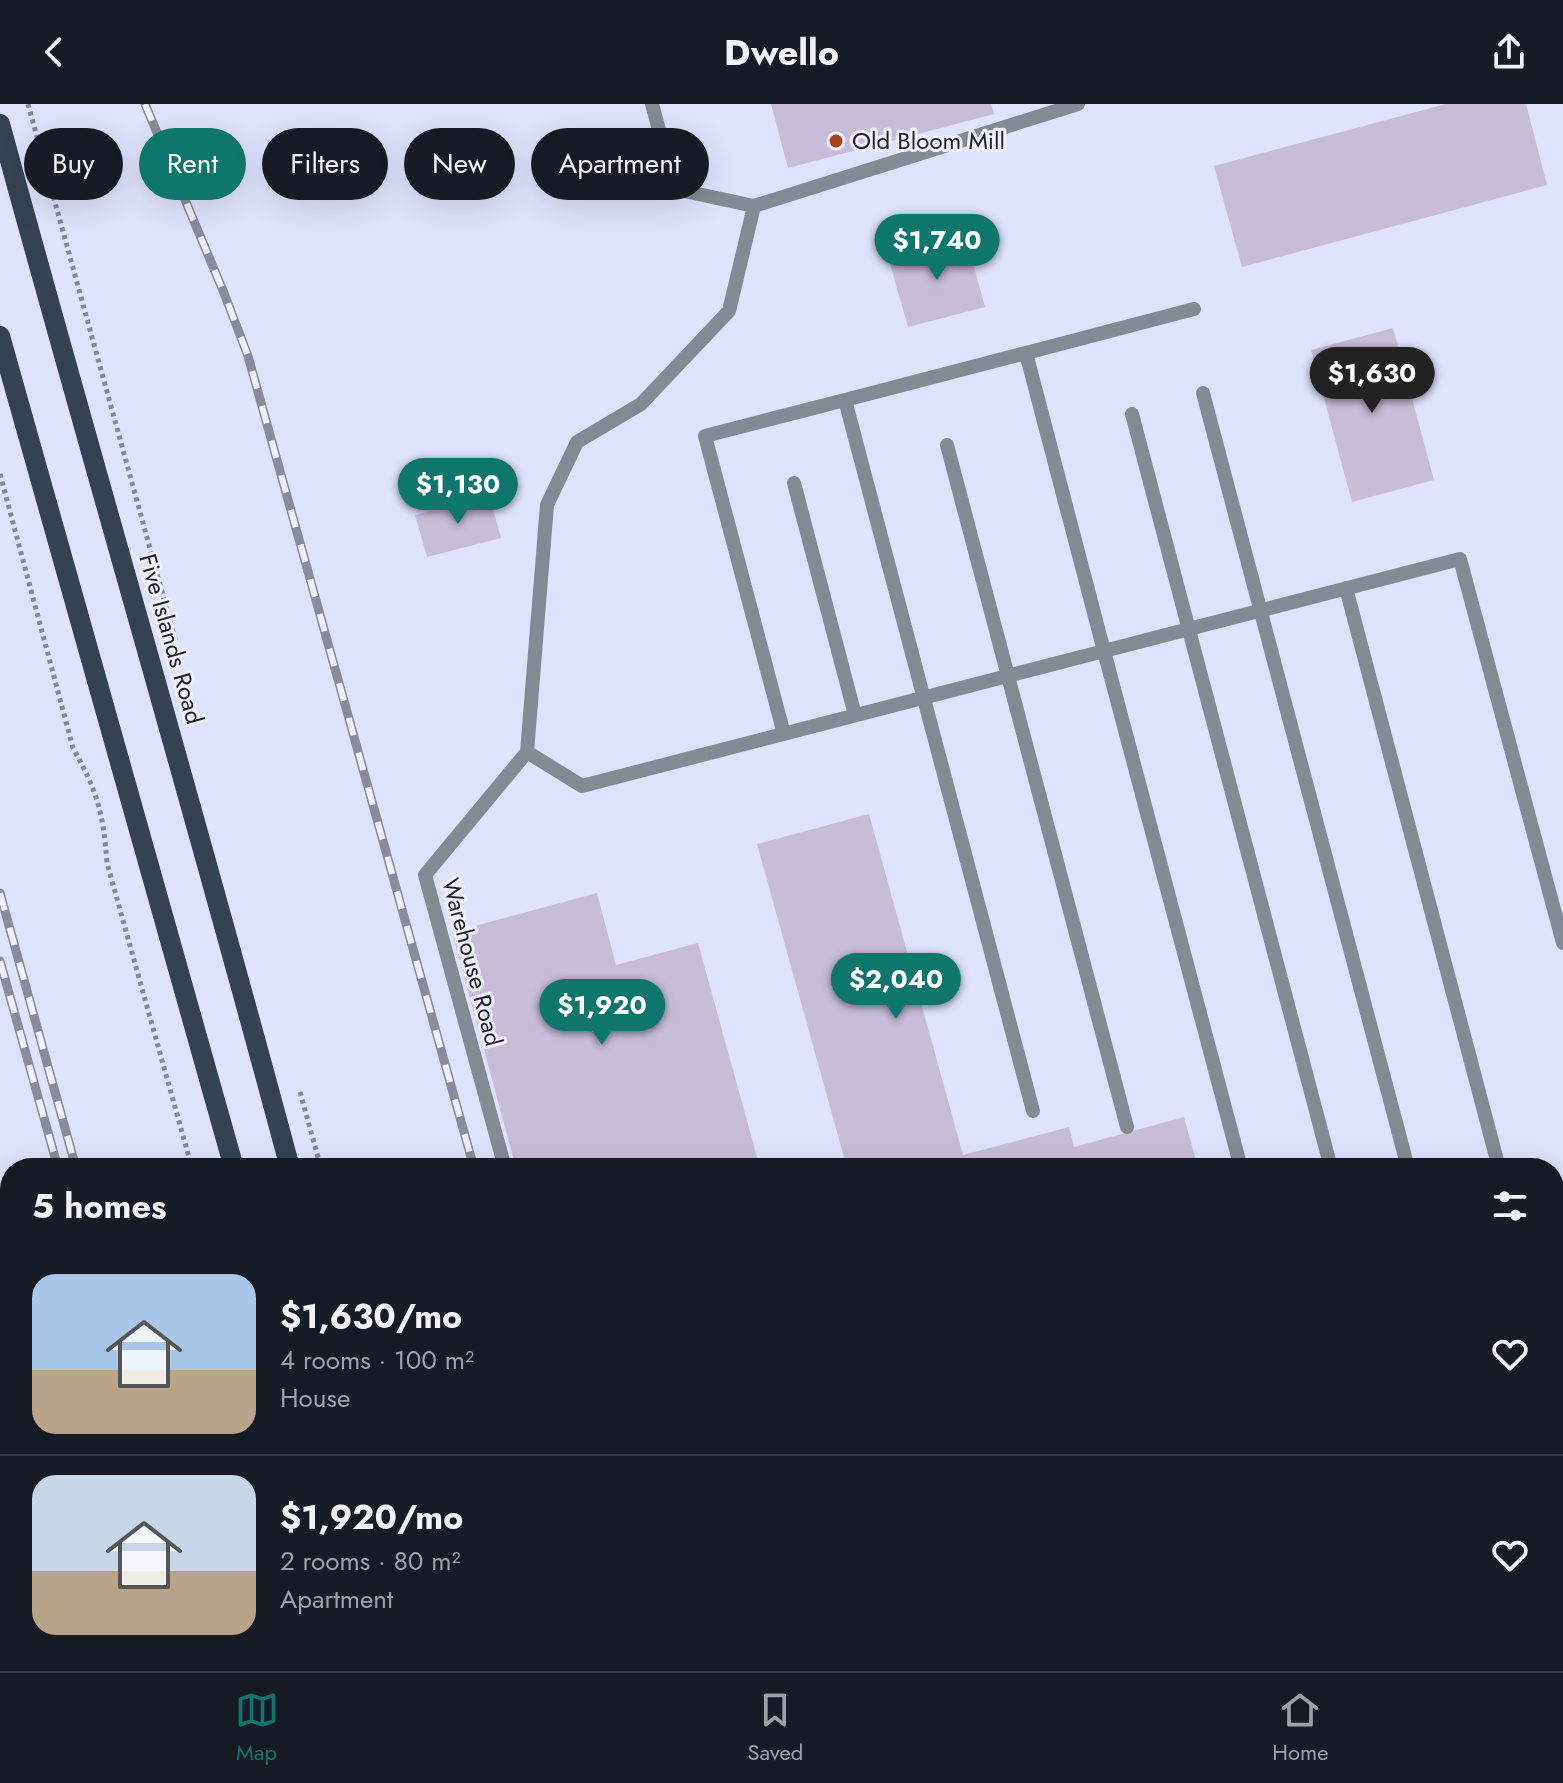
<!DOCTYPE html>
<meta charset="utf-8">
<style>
body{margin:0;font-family:Jost,sans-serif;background:#242831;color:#f1f3f6;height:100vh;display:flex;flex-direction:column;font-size:30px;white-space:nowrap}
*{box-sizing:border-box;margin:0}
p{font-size:26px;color:#9ea1a6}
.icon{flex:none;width:44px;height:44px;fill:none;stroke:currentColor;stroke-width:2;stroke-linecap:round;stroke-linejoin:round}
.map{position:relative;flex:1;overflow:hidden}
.sheet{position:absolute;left:0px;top:1054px;width:1564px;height:514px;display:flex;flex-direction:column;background:#171b24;border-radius:32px 32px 0 0;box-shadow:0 8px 32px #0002}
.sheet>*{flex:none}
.guide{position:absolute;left:24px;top:24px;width:800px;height:72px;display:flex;gap:16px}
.price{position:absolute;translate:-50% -68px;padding:0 18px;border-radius:28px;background:#0f766e;color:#fff;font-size:26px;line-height:52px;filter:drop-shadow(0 2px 4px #0008)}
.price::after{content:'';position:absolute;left:50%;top:48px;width:24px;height:18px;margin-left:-12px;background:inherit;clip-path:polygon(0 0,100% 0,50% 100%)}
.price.current{background:#222;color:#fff}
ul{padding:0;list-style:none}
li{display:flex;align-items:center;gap:24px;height:200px;padding:0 32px}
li+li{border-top:2px solid #363941}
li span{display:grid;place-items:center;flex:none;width:224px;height:160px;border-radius:24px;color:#555}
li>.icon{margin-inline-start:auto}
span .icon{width:96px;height:96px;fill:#fffc;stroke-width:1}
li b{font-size:34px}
h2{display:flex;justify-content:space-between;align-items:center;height:96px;padding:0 32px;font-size:34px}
.tag{padding:0 28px;border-radius:36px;background:#171b24;box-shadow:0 8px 32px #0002;font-size:28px;line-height:72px}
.tag.current{background:#0f766e;color:#fff}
header{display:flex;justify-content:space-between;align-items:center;height:104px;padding:0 32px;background:#171b24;font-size:36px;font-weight:700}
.tabs{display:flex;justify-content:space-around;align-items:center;height:112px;border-top:2px solid #363941;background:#171b24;font-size:22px;color:#9ea1a6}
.tabs a{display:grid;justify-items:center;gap:4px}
.tabs .current{color:#0f766e}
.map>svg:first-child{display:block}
</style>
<header><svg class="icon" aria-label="back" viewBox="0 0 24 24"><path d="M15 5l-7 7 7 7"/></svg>Dwello<svg class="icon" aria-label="share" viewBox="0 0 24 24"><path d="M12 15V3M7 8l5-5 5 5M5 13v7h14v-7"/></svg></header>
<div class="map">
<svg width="1563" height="1567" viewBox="0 0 1563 1567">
<rect width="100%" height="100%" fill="#dfe2fe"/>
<path fill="#c8bdd8" d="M771 0H991L994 10 788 64Z
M1446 0H1526L1547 81 1242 163 1214 62Z
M966 133 985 203 908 223 888 153Z
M1393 224 1434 376 1352 398 1311 246Z
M489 391 501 434 427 453 415 411Z
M869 710 963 1051 1069 1023 1074 1043 1184 1013 1198 1064H847L757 740Z
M597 789 616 861 698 839 760 1064H516L452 828Z
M652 1558H940L942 1567H655Z
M984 1558H1335L1337 1567H986Z"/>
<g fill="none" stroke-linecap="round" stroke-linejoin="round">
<path stroke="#85879b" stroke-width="5" stroke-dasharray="4 4" stroke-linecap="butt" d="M28 0 176 539
M0 370 73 644C98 689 103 708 107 759L192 1064
M300 988 321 1064
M337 1558 338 1567"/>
<path stroke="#838a94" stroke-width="14" d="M652 0 675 85 754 102 1078 0
M754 102 729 207 641 300 577 338 547 401 527 648 582 682 1104 547 1241 1064
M1194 205 1026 249 1104 547 1460 455 1563 839
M1026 249 845 296 1033 1007
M1203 289 1408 1064
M1132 310 1331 1064
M947 341 1127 1023
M794 379 855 611
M1346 484 1499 1064
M784 630 705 332 845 296
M505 1064 425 771 527 648
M1554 1253 1563 1251
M1554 1271 1563 1306
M1554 1536 1563 1533
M639 1558 642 1567
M1371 1558 1373 1567
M1433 1567 1468 1558"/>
<path stroke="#838a94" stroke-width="20" d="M0 1101 3 1117 0 1140"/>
<path stroke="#364253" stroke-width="20" d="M0 20C95 369 197 715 290 1064
M0 232 234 1064
M371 1558 374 1567
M426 1558 429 1567"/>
<g stroke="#888a9e" stroke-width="9">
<path id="rail" d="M145 0 224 189 248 252 474 1064
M0 789 76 1064
M0 857 58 1064
M0 1233 10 1269
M0 1322 10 1359
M0 1420 10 1438
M62 1558 65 1567
M89 1558 92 1567
M195 1558 198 1567
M213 1558 216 1567
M608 1558 610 1567"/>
</g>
<use href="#rail" stroke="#eff0fc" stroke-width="6" stroke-dasharray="18" stroke-linecap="butt"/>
</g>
<circle fill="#aa4220" stroke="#eff0fc" stroke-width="3" cx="836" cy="37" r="8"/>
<g text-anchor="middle" stroke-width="6" stroke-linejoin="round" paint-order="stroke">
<g font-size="24" fill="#20212b" stroke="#eff0fc" text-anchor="start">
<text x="852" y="45">Old Bloom Mill</text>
</g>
<g font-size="24" fill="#20212b" stroke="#eff0fc">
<text transform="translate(171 535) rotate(74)" y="8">Five Islands Road</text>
<text transform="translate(472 858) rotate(75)" y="8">Warehouse Road</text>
</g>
</g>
</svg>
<b class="price" style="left:937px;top:178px">$1,740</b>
<b class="price current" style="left:1372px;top:311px">$1,630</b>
<b class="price" style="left:458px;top:422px">$1,130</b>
<b class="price" style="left:896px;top:917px">$2,040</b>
<b class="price" style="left:602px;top:943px">$1,920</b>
<div class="guide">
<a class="tag">Buy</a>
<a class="tag current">Rent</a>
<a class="tag">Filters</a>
<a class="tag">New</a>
<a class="tag">Apartment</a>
</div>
<section class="sheet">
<h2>5 homes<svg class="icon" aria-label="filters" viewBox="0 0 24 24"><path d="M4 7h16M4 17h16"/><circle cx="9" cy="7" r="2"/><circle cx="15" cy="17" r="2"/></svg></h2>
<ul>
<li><span style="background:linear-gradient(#a9c7e8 60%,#b9a48a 0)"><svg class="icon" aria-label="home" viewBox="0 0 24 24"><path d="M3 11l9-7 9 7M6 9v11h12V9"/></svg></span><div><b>$1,630/mo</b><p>4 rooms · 100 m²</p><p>House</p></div><svg class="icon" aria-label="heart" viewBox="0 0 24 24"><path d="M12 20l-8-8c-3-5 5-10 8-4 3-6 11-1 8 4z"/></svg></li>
<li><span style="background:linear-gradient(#c9d6e8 60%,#b9a48a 0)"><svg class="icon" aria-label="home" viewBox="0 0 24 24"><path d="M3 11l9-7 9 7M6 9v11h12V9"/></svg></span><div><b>$1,920/mo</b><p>2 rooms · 80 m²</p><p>Apartment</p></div><svg class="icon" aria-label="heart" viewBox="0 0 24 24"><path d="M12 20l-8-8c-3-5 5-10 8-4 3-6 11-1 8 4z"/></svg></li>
</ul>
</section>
</div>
<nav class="tabs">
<a class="current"><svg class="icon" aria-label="map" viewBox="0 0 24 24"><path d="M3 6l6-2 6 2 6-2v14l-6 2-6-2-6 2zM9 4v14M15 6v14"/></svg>Map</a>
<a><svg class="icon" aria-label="saved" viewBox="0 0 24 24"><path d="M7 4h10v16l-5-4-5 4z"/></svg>Saved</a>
<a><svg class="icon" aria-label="home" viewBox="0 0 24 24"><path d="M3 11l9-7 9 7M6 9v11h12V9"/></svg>Home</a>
</nav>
